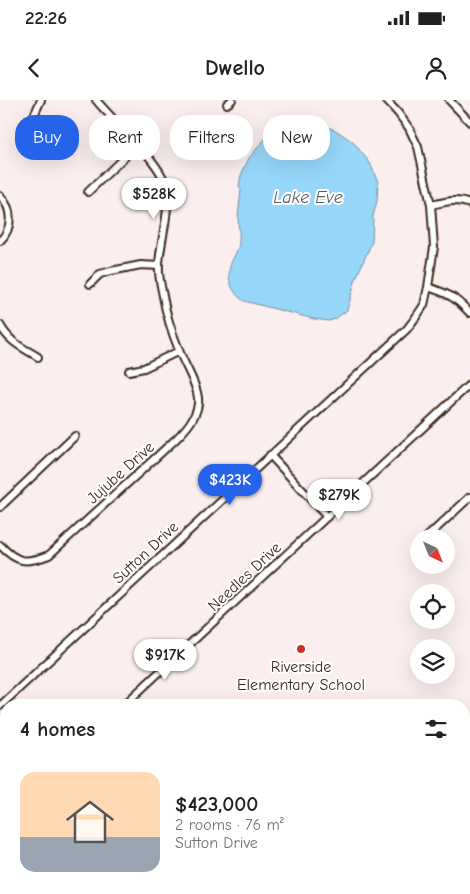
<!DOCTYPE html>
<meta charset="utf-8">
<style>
body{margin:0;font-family:"Comic Neue",sans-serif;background:#f6f6f6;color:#202124;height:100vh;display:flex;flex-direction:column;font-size:19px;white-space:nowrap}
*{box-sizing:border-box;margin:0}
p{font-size:16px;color:#757577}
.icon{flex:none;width:28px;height:28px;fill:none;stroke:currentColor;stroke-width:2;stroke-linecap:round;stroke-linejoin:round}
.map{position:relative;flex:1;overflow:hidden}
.details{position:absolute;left:0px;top:599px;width:470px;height:196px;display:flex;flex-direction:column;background:#fff;border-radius:20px 20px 0 0;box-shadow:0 5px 20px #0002}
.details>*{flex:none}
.banner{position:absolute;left:15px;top:15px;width:440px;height:45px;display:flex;gap:10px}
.needle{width:32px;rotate:137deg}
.buttons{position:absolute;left:410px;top:429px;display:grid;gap:10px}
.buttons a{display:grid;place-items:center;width:45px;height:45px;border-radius:50%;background:#fff;box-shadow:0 5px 20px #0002;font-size:25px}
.price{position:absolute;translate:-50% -42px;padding:0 11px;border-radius:18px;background:#fff;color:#222;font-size:16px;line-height:32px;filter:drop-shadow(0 1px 2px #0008)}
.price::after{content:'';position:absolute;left:50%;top:30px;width:15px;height:11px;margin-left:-8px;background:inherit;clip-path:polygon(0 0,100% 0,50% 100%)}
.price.on{background:#2563eb;color:#fff}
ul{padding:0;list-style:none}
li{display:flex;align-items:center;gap:15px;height:125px;padding:0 20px}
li+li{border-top:1px solid #e0e0e0}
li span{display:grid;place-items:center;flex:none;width:140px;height:100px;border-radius:15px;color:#555}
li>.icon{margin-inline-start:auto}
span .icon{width:60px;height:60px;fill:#fffc;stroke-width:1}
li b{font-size:21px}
h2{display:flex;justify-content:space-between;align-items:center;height:60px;padding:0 20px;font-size:21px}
.chip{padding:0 18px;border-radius:20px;background:#fff;box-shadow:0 5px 20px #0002;font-size:18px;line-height:45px}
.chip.on{background:#2563eb;color:#fff}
.status{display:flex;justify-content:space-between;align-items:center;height:35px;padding:0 25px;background:#fff;direction:ltr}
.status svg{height:14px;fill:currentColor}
header{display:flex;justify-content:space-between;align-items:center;height:65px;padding:0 20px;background:#fff;font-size:22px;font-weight:700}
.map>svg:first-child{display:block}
</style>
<div class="status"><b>22:26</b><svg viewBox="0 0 49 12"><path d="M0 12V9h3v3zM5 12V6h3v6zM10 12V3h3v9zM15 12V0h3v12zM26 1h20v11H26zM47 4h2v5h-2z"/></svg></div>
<header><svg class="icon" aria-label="back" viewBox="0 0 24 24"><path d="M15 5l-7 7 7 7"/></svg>Dwello<svg class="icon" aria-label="person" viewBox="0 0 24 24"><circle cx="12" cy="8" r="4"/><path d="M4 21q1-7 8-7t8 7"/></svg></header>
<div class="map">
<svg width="470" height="794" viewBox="0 0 470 794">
<rect width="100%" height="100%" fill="#faeeee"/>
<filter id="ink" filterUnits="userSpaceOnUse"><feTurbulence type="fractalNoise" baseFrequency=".02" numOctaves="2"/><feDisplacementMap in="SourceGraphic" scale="10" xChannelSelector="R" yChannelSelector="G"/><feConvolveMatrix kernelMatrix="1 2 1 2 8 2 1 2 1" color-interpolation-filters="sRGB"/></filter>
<g filter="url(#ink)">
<path fill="#98ddaa" stroke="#6a8464" d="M329 789 364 790 379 789 384 794H323Z"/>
<path fill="#97d7f9" stroke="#7292a1" d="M312 20 337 31 353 42 370 63 378 82 377 101 373 116 372 142 356 178 347 210 335 219 329 221 314 219 244 201C231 192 226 178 231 163 234 156 239 149 239 141 240 133 238 125 238 117 239 108 240 99 241 90L239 86 241 75 249 58 255 51 265 39 278 27Z"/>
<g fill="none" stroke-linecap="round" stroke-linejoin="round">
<g stroke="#3b2a1e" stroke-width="10">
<path id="minor" d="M449 0 470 22
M227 4 232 0
M30 24 41 0
M88 92 138 44
M0 96C13 109 13 128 0 141
M431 105C445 102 456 98 470 104
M90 184 100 174 111 171 141 165 159 166
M428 187C449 194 455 197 470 213
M0 225C10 243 22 247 38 257
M129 271 144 268 179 251
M270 355 327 417
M0 407 75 336
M426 438 470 397
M0 445C17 463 26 464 49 455L176 339C186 329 196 318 198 304 200 288 184 265 179 250 172 233 166 214 163 196 161 186 158 175 159 165 160 138 174 104 163 78 159 69 152 61 146 53 130 35 112 19 96 0
M415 448 419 444
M124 605 470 284
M0 606 407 229 416 217 424 205 428 187 434 147 431 105 418 47 409 28 398 13 386 0
M0 721 6 715
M464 722 470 729
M464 761 470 760
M203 789 208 794
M44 794 50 789
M312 794 318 789
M420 794 426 789"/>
</g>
<use href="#minor" stroke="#fff" stroke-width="6"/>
</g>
</g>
<circle fill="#c8321e" stroke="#fff" stroke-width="2" cx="301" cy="549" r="5"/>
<g text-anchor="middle" stroke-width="4" stroke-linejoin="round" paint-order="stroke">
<g font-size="16" fill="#3b2a1e" stroke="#fff">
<text transform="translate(120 372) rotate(-42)" y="6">Jujube Drive</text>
<text transform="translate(145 452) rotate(-43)" y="6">Sutton Drive</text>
<text transform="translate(244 476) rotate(-43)" y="6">Needles Drive</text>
</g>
<g font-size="16" fill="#3b2a1e" stroke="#fff">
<text x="301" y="572">Riverside<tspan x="301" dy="18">Elementary School</tspan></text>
</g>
<g font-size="18" font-style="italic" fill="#575e60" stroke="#fff">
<text x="308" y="103">Lake Eve</text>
</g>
</g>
</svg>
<div class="buttons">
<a><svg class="needle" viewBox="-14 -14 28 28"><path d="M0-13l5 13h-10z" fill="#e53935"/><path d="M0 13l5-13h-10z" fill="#757577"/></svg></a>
<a><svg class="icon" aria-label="locate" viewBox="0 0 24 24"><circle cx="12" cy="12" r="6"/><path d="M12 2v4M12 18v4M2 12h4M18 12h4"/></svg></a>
<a><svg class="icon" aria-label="layers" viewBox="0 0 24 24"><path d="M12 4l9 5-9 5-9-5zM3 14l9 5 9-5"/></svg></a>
</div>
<b class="price" style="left:154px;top:120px">$528K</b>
<b class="price on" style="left:230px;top:406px">$423K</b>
<b class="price" style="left:339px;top:421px">$279K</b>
<b class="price" style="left:165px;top:581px">$917K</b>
<div class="banner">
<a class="chip on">Buy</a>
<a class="chip">Rent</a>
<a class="chip">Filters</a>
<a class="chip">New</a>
</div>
<section class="details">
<h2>4 homes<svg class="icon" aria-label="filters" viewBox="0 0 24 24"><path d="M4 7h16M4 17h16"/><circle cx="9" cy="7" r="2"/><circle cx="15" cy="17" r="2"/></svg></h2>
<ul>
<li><span style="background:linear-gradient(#ffd9b3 65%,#9aa5b1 0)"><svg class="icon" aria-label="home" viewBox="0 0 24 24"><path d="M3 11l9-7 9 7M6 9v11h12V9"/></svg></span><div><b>$423,000</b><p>2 rooms · 76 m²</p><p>Sutton Drive</p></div></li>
</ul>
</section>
</div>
